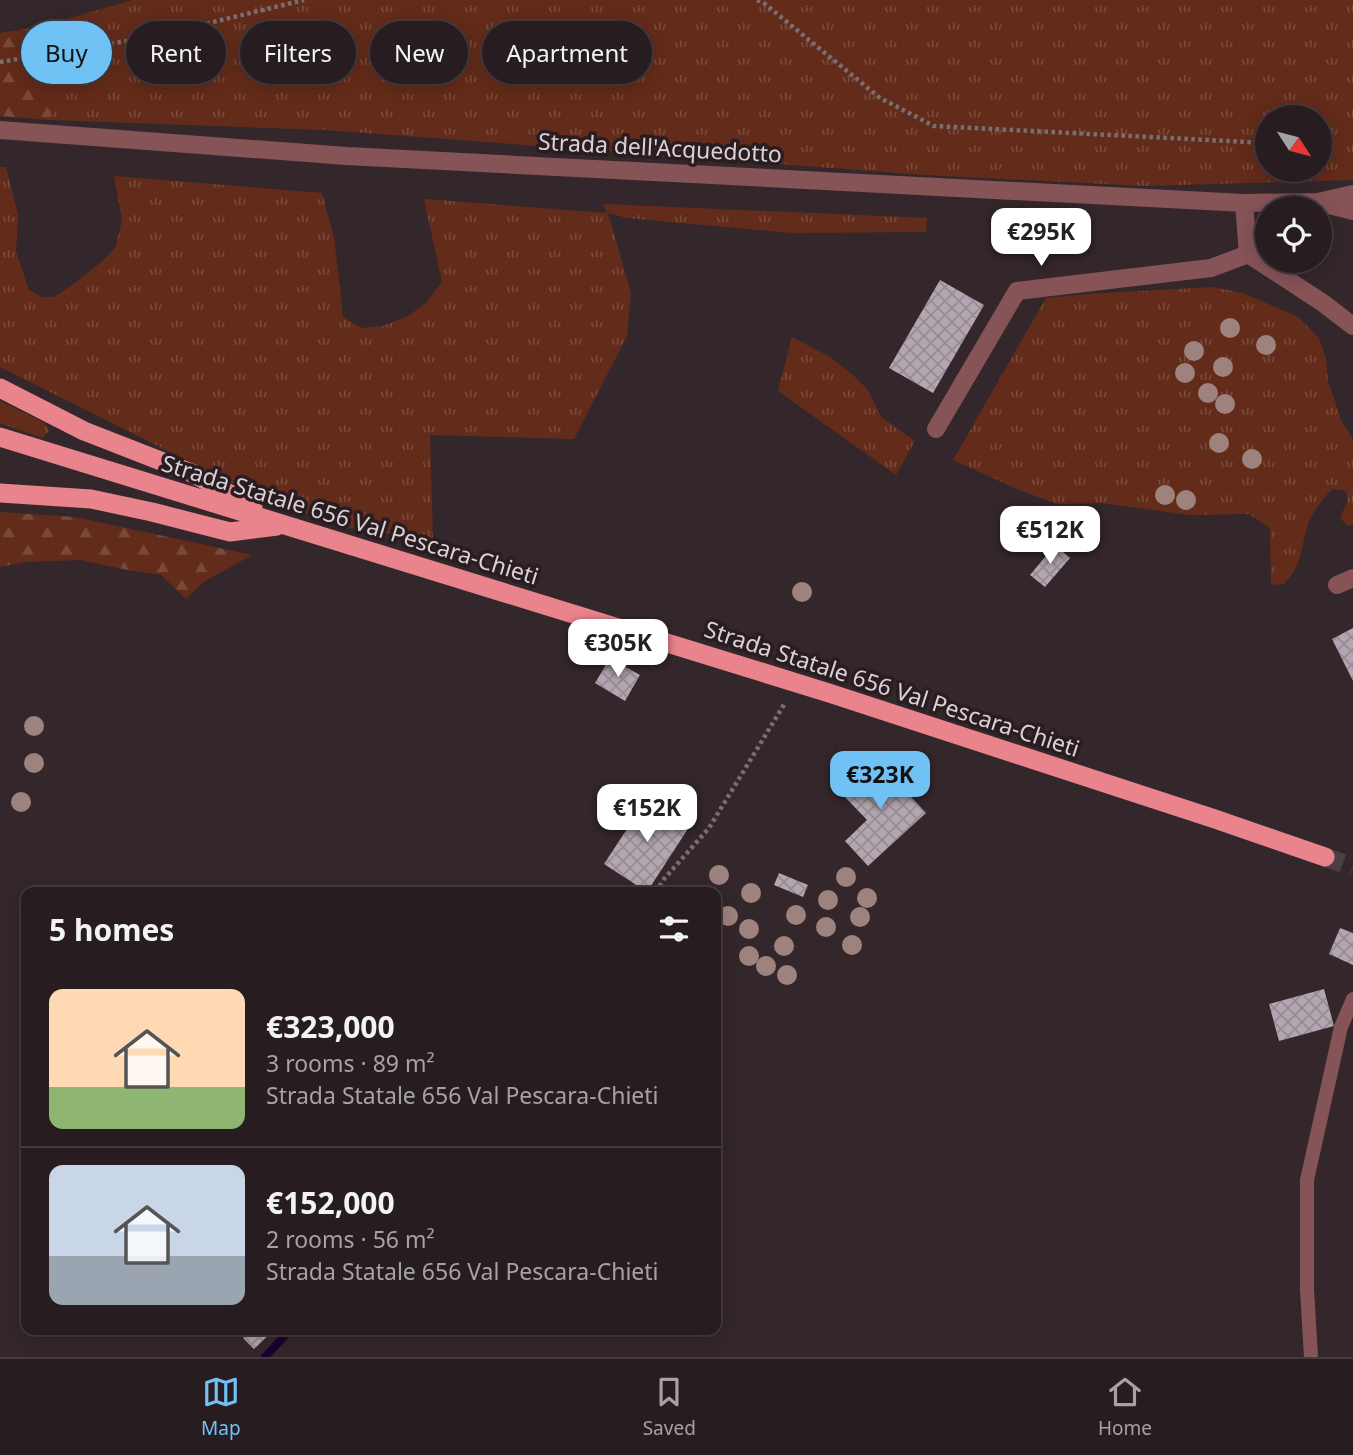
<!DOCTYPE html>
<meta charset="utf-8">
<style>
body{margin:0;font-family:"Noto Sans",sans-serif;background:#2f262a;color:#f1f3f6;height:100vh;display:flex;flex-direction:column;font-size:26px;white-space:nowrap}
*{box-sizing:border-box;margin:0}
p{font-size:23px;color:#a4a2a5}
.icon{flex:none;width:38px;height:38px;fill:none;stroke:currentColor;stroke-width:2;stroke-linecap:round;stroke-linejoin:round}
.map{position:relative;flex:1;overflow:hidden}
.drawer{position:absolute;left:21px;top:887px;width:700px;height:448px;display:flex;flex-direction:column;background:#271d21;border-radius:14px;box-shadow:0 4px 18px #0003,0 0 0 2px #433b3f}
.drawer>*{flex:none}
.banner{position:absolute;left:21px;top:21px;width:700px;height:63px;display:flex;gap:14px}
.needle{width:46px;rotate:126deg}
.fabs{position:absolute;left:1255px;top:105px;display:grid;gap:14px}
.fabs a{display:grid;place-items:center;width:77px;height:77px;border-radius:50%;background:#271d21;box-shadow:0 4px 18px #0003,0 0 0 2px #433b3f;font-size:35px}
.price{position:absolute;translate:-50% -60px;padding:0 16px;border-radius:14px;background:#fff;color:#222;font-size:23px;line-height:46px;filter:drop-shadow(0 2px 4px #0008)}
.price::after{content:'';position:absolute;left:50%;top:42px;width:21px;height:16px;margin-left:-10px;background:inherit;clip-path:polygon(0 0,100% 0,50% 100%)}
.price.on{background:#70c2f4;color:#111}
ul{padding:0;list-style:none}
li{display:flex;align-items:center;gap:21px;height:175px;padding:0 28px}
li+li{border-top:2px solid #433b3f}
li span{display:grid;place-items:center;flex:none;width:196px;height:140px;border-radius:14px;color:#555}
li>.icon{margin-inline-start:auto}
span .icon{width:84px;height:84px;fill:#fffc;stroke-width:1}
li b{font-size:30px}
h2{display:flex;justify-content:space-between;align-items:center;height:84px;padding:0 28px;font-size:30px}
.chip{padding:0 24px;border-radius:32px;background:#271d21;box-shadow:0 4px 18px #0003,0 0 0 2px #433b3f;font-size:24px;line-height:63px}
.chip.on{background:#70c2f4;color:#111}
.tab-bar{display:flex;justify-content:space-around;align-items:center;height:98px;border-top:2px solid #433b3f;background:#271d21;font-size:19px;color:#a4a2a5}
.tab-bar a{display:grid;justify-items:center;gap:4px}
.tab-bar .on{color:#70c2f4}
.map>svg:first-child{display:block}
</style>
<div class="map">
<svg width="1353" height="1357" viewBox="0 0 1353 1357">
<defs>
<pattern id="grass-tufts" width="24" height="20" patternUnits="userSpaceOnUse" patternTransform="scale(1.75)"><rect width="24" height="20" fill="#632b19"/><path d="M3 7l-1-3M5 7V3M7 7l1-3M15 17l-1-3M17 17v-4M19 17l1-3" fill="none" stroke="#79493a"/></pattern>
<pattern id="forest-firs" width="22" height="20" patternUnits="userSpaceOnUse" patternTransform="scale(1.75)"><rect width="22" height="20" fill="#632b19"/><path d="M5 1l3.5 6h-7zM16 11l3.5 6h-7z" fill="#79493a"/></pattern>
<pattern id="building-cross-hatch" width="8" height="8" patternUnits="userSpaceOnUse" patternTransform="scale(1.75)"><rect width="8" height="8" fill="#b3a6b1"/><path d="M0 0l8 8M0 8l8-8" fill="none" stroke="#968c95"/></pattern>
</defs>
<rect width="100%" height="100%" fill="#34272c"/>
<path fill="url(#grass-tufts)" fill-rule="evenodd" d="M133 0H1353V180L1144 186 925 175 326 130 50 120 54 106 57 65 38 27ZM1267 117H1320V170H1267Z
M0 167H6L18 215 16 251 29 290 42 297H54L71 286 105 259 116 246 122 220 114 176 322 193 334 238 343 317 361 328 383 326 408 316 426 303 442 282 424 199 606 213 604 204 927 218 926 232 793 233 627 218 608 213 631 293 627 336 574 439 430 435 433 540 350 528 270 502 0 367Z
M1212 287 1243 293 1298 317 1319 338 1326 359 1328 381 1341 420 1353 440V524L1348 526 1340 518 1348 500 1346 491 1332 489C1322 500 1312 512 1307 527 1300 550 1303 564 1284 584L1271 585 1270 528 1249 514 1190 515 1101 503 1057 504 1022 491 953 460 1046 298 1089 294Z
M792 337 830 357 854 376 868 390 881 417 915 441 896 475 778 391Z
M0 401 45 423 49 431 42 438 0 423Z"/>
<path fill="url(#forest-firs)" d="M38 27 57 65 54 106 50 120 0 116V33Z
M0 512 75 517 252 555 205 581 186 599 161 575 128 570 80 560 25 562 0 567Z"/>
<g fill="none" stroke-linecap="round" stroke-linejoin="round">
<path stroke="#1a002e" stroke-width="8" d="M265 1357 290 1330"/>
</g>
<path fill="url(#building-cross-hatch)" d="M940 280 984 305 933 393 889 368Z
M1055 545 1070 558 1045 587 1030 575Z
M1353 628V681L1332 639Z
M610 658 640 675 625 701 595 683Z
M873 756 926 813 868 866 845 841 867 820 845 797 864 781 855 771Z
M648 797 691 824 647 892 604 864Z
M779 873 808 885 803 897 774 885Z
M1340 928 1353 933V965L1329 954Z
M1324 989 1334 1026 1279 1041 1269 1004Z
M250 1330H274L254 1349 243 1338Z"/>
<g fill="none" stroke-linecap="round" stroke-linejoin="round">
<path stroke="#4d4045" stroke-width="19" stroke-dasharray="19 10" stroke-linecap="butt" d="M1325 857 1353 867"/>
<path stroke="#796e72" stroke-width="4.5" stroke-dasharray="3.5 3.5" stroke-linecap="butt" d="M757 0 765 4 880 98 934 126 1267 143
M0 62 151 37 304 0
M656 892 664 879 709 828 785 703"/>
<path stroke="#865357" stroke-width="14" d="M1311 1357 1307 1289V1180L1341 1027 1353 999"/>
<path stroke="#865357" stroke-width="18" d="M0 130 347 156 1244 203 1318 202 1353 194
M1244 203 1248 254
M1321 203 1353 211
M1248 254 1323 303 1353 326
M936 429 1017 291 1211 268 1248 254
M1337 585 1353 578"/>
<path stroke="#ea848c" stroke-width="19" d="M0 388 84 431 194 474 253 507
M0 437 829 693 1215 819 1325 857
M0 493 91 499 152 512 230 532 277 526"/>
</g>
<g fill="#9d827d">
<circle cx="1230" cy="328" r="10"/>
<circle cx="1266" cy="345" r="10"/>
<circle cx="1194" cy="351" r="10"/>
<circle cx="1223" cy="367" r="10"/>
<circle cx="1185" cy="373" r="10"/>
<circle cx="1208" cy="393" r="10"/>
<circle cx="1225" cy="404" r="10"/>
<circle cx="1219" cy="443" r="10"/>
<circle cx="1252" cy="459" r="10"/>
<circle cx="1165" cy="495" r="10"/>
<circle cx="1186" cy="500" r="10"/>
<circle cx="802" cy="592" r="10"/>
<circle cx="34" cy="726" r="10"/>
<circle cx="34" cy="763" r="10"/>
<circle cx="21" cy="802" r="10"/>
<circle cx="719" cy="875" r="10"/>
<circle cx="846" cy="877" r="10"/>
<circle cx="751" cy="893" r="10"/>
<circle cx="867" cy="898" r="10"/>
<circle cx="828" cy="900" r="10"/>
<circle cx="796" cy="915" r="10"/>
<circle cx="728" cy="916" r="10"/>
<circle cx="860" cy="917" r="10"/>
<circle cx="826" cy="927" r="10"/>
<circle cx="749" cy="929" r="10"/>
<circle cx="852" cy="945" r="10"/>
<circle cx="784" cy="946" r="10"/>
<circle cx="749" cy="956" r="10"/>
<circle cx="766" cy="966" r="10"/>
<circle cx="787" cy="975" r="10"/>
</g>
<g text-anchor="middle" stroke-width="7" stroke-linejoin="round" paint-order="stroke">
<g font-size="23" fill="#dad1d4" stroke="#2a1d22">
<text transform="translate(660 148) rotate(3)" y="8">Strada dell'Acquedotto</text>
<text transform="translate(350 520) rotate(17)" y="8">Strada Statale 656 Val Pescara-Chieti</text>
<text transform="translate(892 689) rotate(18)" y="8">Strada Statale 656 Val Pescara-Chieti</text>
</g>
</g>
</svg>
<div class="fabs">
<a><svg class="needle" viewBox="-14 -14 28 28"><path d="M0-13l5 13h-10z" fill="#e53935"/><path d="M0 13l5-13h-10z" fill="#a4a2a5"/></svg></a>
<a><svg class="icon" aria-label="locate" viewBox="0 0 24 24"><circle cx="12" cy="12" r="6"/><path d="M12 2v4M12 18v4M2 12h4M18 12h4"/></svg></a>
</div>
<b class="price" style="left:1041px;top:268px">€295K</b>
<b class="price" style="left:1050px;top:566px">€512K</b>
<b class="price" style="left:618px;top:679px">€305K</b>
<b class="price on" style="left:880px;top:811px">€323K</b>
<b class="price" style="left:647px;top:844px">€152K</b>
<div class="banner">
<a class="chip on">Buy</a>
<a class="chip">Rent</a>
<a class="chip">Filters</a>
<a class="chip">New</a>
<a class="chip">Apartment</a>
</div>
<section class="drawer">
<h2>5 homes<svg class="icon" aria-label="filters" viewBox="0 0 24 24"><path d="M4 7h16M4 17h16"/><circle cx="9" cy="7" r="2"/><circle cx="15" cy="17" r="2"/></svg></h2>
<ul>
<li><span style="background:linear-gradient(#ffd9b3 70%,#8fb573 0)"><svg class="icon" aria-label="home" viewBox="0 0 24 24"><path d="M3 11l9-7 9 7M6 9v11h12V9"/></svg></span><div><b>€323,000</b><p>3 rooms · 89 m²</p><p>Strada Statale 656 Val Pescara-Chieti</p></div></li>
<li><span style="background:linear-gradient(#c9d6e8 65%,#9aa5b1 0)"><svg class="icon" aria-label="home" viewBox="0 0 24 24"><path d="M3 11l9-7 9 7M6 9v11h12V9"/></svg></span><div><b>€152,000</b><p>2 rooms · 56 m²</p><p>Strada Statale 656 Val Pescara-Chieti</p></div></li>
</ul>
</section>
</div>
<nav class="tab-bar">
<a class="on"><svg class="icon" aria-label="map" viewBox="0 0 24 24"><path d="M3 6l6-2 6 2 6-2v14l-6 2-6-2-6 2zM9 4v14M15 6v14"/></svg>Map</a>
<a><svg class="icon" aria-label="saved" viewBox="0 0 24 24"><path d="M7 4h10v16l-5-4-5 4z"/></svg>Saved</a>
<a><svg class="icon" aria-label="home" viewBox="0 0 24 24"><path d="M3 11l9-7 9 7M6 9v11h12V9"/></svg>Home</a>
</nav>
